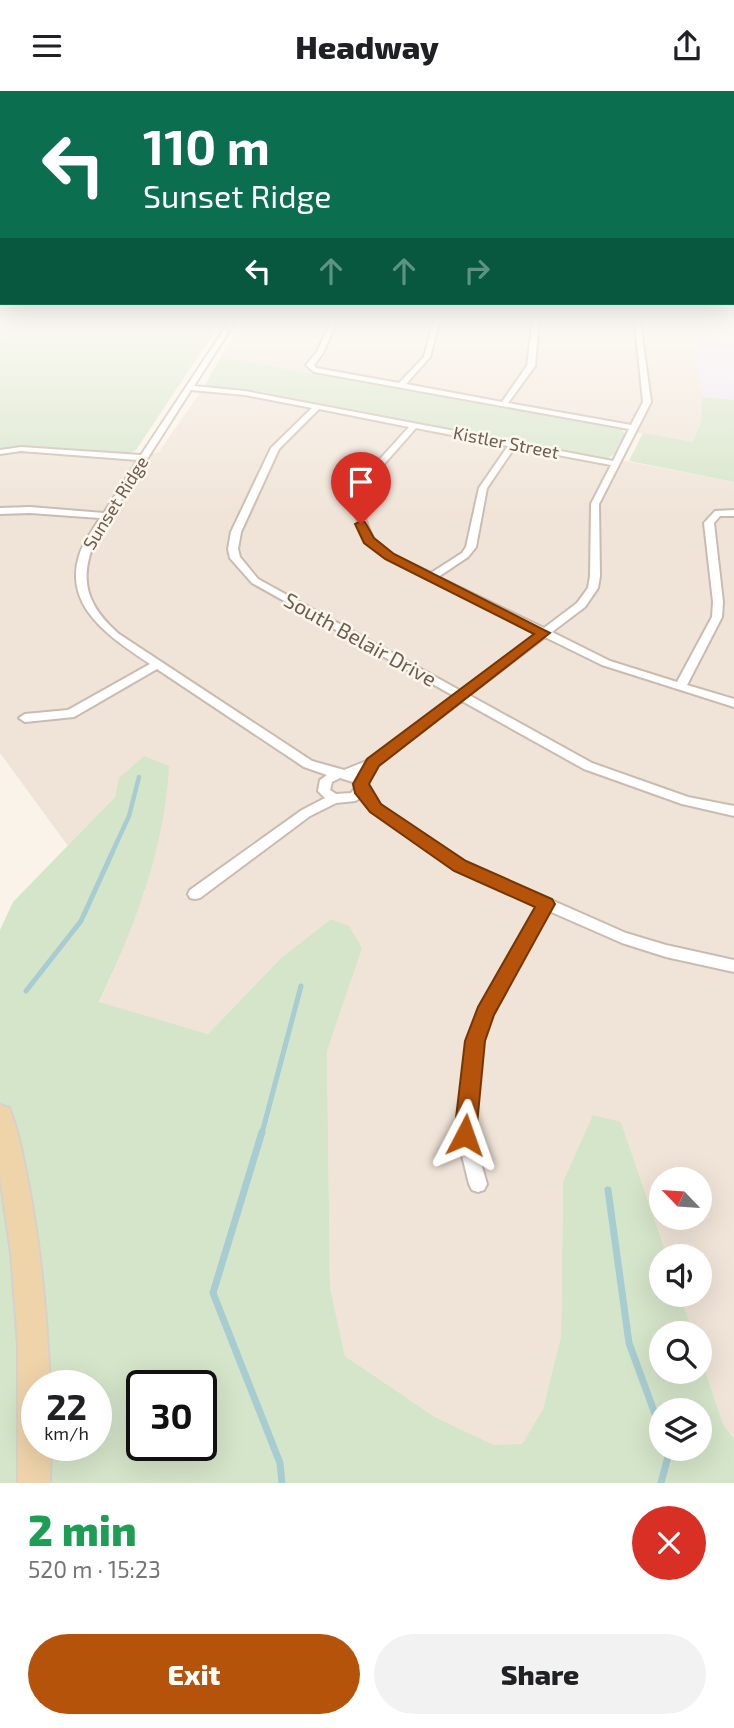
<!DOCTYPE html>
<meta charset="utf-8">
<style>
body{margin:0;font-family:"Exo 2",sans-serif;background:#f2f2f2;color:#202124;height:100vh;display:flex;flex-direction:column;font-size:26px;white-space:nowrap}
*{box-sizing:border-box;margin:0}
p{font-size:23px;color:#757577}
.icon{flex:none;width:38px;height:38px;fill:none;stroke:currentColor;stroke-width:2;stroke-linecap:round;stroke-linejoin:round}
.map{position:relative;height:1392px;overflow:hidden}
.details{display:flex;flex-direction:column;background:#fff;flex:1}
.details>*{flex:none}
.top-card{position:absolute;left:0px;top:0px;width:735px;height:214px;box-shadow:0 7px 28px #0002;background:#0b6e4f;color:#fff;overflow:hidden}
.needle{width:46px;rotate:295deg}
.buttons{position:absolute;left:649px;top:1076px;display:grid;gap:14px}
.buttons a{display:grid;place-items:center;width:63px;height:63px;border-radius:50%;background:#fff;box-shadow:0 7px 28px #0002;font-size:35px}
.speed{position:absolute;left:21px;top:1279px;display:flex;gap:14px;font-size:35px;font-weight:700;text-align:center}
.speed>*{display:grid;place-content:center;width:91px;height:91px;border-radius:50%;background:#fff;box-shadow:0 7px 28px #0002;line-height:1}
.speed small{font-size:18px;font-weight:400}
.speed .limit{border:4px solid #111;border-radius:10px;background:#fff;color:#111}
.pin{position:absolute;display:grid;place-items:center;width:60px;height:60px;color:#fff;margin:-72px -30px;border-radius:50% 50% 50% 0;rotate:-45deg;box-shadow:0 0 7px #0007}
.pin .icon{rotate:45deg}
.me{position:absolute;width:77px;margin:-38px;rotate:4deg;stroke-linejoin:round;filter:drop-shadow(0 0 5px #0008)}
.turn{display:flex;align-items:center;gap:24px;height:147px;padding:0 28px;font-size:32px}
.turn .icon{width:91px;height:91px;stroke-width:2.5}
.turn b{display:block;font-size:49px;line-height:60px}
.lanes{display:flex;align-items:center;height:66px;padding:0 28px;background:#0003;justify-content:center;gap:35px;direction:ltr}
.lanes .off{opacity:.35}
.round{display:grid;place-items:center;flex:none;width:74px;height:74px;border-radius:37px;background:#f2f2f2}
.overview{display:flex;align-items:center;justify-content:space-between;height:119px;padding:0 28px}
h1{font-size:42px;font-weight:800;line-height:52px;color:#1e9e55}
.primary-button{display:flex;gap:14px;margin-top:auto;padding:14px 28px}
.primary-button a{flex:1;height:80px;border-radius:42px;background:#b45309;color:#fff;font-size:28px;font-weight:800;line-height:80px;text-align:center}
.primary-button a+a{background:#f2f2f2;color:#202124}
header{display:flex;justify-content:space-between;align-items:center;height:91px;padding:0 28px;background:#fff;font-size:32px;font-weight:800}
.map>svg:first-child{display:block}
.residential{fill:#f0e4d8;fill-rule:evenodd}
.education{fill:#efe5f6}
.green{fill:#d5e5c9;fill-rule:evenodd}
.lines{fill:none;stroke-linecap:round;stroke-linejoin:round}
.stream-far2{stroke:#a7ccd1;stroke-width:4.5}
.stream-far1{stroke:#a7ccd1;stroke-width:5}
.stream{stroke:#a7ccd1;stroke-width:7}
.minor-casing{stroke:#cabbb0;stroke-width:4}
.primary-casing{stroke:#d7d1ce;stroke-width:4}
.minor{fill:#fff;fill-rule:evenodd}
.primary{fill:#efd4aa;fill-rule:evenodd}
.route{fill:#b45309;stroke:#753606;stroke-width:2}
.labels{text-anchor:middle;stroke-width:5;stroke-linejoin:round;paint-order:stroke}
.far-street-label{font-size:18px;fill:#705b50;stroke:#fdf7ee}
.street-label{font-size:21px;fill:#705b50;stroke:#fdf7ee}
</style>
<header><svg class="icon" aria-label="menu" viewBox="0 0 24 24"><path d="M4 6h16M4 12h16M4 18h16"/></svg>Headway<svg class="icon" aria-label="share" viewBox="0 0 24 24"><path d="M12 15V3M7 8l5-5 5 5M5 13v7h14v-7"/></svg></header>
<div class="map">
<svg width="734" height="1392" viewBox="0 0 734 1392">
<rect width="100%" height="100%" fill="#faf3e9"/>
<!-- residential -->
<g class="residential">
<polygon points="245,228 734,228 734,248 692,246 704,316 701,332 693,352 221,266"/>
<path d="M204,296L246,297L734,391V1348L723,1333L700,1264V1242H693L680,1204H700V1166L667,1165L621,1031L563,1091L561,1245L543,1318L522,1354H494L435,1326L345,1265L330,1196L327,959L362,856L331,828L281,867L208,943L99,912L114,879L144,802L151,775L120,687L115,706L68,755L0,662V358L40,357L127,363L158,362ZM662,1088H700V1127H662Z"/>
</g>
<!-- education -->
<polygon class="education" points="692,245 734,248 734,309 702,306"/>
<!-- green -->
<g class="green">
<polygon points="0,228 223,228 136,359 127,363 40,357 0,358"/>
<polygon points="221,266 622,339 625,343 614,363 608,367 246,298 204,296"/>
<polygon points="702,306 734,309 734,391 629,370 643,342 693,351 701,331"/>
<path d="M144,665L169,675C165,757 134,838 99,911L208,943L281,867L331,828L349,835L362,857L327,960L330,1196L345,1265L435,1326L494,1354L522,1353L543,1318L561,1245L563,1091L593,1024L621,1031L667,1165L662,1166V1204H680L693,1242H662V1281H700V1264L723,1333L734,1348V1392H0V839L13,811L115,706L119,687ZM37,1295H96V1354H37ZM142,1295H201V1354H142ZM662,1320H700V1358H662Z"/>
</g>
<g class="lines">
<!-- stream-far2 -->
<polyline class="stream-far2" points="111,764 129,725 139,686"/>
<!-- stream-far1 -->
<g class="stream-far1">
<polyline points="26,900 81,830 112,762"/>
<polyline points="262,1042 301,895"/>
</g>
<!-- stream -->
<g class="stream">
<polyline points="262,1041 213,1202 280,1372 282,1392"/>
<polyline points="608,1099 629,1252 662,1342"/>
<polyline points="661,1392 669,1362 667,1358"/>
</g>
<!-- minor casing -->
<g class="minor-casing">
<path id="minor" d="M231,228H237L194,295L245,300L613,370L629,338L314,281L306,274L317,261L332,228H338L323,262L314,274L316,277L399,292L424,266L434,228H440L430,266L406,293L502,311L527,275L533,228H539L535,275L508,312L631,334L643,311L635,232L631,228L640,230L651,311L599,413L600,485L598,497L585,516L552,541L610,570L677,591L712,526L713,511L704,432L715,420L734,419V425H720L714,432L723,511L722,526L687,594L734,608V616L602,574L545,546L469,604L592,672L688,706L734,715V725L682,713L584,678L462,610L377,675L357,683L362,685L367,697L379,714L465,771L626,842L666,854L734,869V881L666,866L622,852L549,820L492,924L483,950L473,1044L487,1093L484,1099L478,1101L472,1099L469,1093L457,1044L467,950L480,917L538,815L455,779L371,720L361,707L355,710L336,712L310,725L200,807L195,808L190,807L188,803L190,799L302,719L325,707L318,700L320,689L327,684L304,676L157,578L74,626L25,631L19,627L25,623L68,619L150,573C113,548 63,517 79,465C83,451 93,439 100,427L30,422L0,423V417L30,416L104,422L138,369L21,360L0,363V359L21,356L141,364ZM191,299L245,304L312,317L271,357L231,441L228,458L230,467L252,492L454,605L369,669L344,679L312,670L119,543C87,515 78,489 95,450ZM319,318L409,336L370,379L356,425L366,451L387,468L537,542L461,600L258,488L240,466L238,458L241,441L279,358ZM416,337L508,355L479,397L466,456L462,462L431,482L393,464L373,448L364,425L378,380ZM515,356L611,374L591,413L590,485L588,497L577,512L544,537L438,486L468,466L476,456L487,397ZM340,687L353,691L355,697L351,702L336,703L330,699L332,691Z"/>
</g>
<!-- primary casing -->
<g class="primary-casing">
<path id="primary" d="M0,1014L9,1017C19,1040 23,1067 28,1091C41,1158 47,1226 50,1295H37V1354H51L50,1392H18V1254L11,1162L0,1086Z"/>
</g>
<!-- minor -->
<use href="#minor" class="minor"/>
<!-- primary -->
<use href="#primary" class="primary"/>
</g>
<!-- sky -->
<linearGradient id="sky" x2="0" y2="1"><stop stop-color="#97c4e5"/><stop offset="0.54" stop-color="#fdfaf5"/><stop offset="1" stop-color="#fdfaf5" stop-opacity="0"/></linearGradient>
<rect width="734" height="423" fill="url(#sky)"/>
<!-- route -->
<polygon class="route" points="361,430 365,431 374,447 394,463 550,542 379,675 369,693 381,713 466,770 552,808 555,813 494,924 485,950 476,1044 473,1051 465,1054 457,1051 454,1044 465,950 478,916 535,816 454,780 370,721 355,702 353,693 367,668 534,543 385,468 364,452 355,433"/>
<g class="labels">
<!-- far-street labels -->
<g class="far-street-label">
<text transform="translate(506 352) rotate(11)" y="6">Kistler Street</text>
<text transform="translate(116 412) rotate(-58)" y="6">Sunset Ridge</text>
</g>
<!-- street labels -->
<g class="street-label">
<text transform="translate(360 549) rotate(29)" y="7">South Belair Drive</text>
</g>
</g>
</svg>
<div class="buttons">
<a><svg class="needle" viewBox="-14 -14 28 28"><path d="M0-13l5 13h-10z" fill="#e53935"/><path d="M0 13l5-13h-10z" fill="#757577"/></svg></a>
<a><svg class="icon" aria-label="sound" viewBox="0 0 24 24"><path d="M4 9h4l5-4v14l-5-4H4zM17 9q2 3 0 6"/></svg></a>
<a><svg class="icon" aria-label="search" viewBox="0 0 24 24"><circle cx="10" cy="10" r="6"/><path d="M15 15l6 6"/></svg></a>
<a><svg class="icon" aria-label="layers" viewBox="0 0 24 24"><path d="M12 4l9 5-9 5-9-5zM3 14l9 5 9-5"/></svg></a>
</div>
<div class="speed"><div>22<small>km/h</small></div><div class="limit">30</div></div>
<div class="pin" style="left:361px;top:433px;background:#d93025"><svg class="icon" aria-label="arrive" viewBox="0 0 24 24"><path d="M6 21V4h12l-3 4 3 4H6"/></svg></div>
<svg class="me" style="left:465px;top:1044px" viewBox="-20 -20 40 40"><path d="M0-17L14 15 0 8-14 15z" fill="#b45309" stroke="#fff" stroke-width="4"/></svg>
<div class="top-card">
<div class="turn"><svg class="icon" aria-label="left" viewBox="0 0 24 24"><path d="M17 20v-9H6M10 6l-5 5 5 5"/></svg><div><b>110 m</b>Sunset Ridge</div></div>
<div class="lanes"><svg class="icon" aria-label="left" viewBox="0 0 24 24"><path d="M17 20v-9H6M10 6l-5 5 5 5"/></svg><svg class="icon off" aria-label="ahead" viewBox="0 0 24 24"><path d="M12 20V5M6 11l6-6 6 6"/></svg><svg class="icon off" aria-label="ahead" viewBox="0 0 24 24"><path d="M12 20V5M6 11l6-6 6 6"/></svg><svg class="icon off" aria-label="right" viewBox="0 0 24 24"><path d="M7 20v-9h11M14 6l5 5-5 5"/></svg></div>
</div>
</div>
<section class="details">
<div class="overview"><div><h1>2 min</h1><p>520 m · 15:23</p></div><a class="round" style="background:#d93025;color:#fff"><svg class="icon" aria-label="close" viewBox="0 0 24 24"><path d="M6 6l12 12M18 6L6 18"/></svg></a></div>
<div class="primary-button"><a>Exit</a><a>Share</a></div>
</section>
